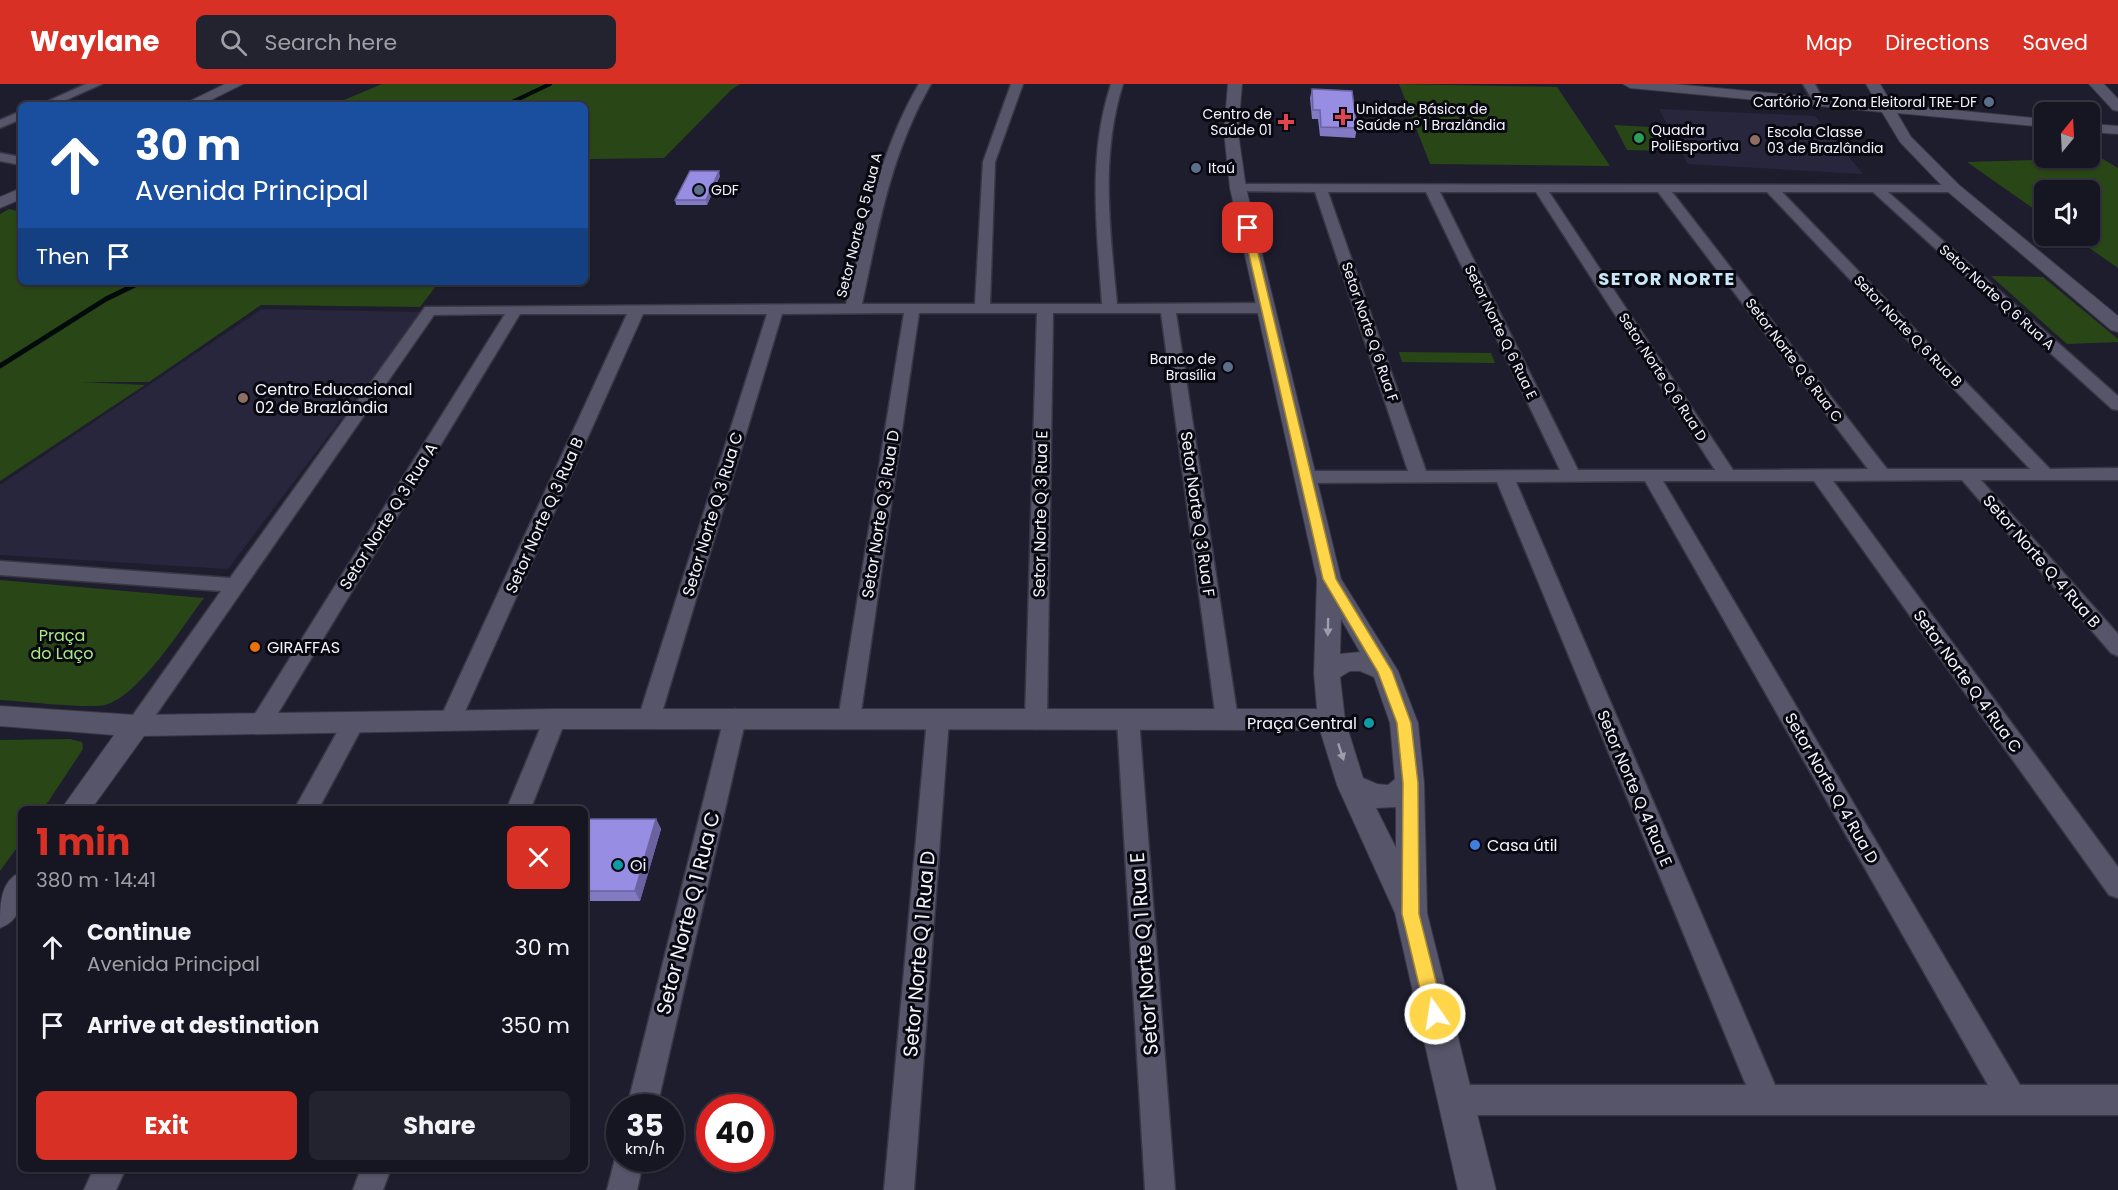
<!DOCTYPE html>
<meta charset="utf-8">
<style>
body{margin:0;font-family:Poppins,sans-serif;background:#23232f;color:#f1f3f6;height:100vh;display:flex;flex-direction:column;font-size:22px;white-space:nowrap}
*{box-sizing:border-box;margin:0}
p{font-size:20px;color:#9e9fa5}
.icon{flex:none;width:33px;height:33px;fill:none;stroke:currentColor;stroke-width:2;stroke-linecap:round;stroke-linejoin:round}
.map{position:relative;flex:1;overflow:hidden}
.drawer{position:absolute;left:18px;top:722px;width:570px;height:366px;display:flex;flex-direction:column;background:#161622;border-radius:9px;box-shadow:0 2px 4px #0004,0 0 0 2px #353540}
.drawer>*{flex:none}
.top-card{position:absolute;left:18px;top:18px;width:570px;height:183px;border-radius:9px;box-shadow:0 2px 4px #0004,0 0 0 2px #353540;background:#1a4fa0;color:#fff;overflow:hidden}
.needle{width:39px;rotate:18deg}
.controls{position:absolute;left:2034px;top:18px;display:grid;gap:12px}
.controls a{display:grid;place-items:center;width:66px;height:66px;border-radius:9px;background:#161622;box-shadow:0 2px 4px #0004,0 0 0 2px #353540;font-size:30px}
.speed{position:absolute;left:606px;top:1010px;display:flex;gap:12px;font-size:30px;font-weight:700;text-align:center}
.speed>*{display:grid;place-content:center;width:78px;height:78px;border-radius:50%;background:#161622;box-shadow:0 2px 4px #0004,0 0 0 2px #353540;line-height:1}
.speed small{font-size:15px;font-weight:400}
.speed .limit{border:9px solid #d22;background:#fff;color:#111}
.pin{position:absolute;display:grid;place-items:center;width:51px;height:51px;color:#fff;margin:-26px;border-radius:12px;box-shadow:0 3px 9px #0006}
.me{position:absolute;width:66px;margin:-33px;rotate:347deg;stroke-linejoin:round;filter:drop-shadow(0 0 4px #0008)}
.turn{display:flex;align-items:center;gap:21px;height:126px;padding:0 18px;font-size:27px}
.turn .icon{width:78px;height:78px;stroke-width:2.5}
.turn b{display:block;font-size:42px;line-height:51px}
.then{display:flex;align-items:center;height:57px;padding:0 18px;background:#0003;gap:12px;font-size:22px}
.round{display:grid;place-items:center;flex:none;width:63px;height:63px;border-radius:9px;background:#23232f}
.overview{display:flex;align-items:center;justify-content:space-between;height:102px;padding:0 18px}
h1{font-size:36px;font-weight:700;line-height:45px;color:#d93025}
.cta{display:flex;gap:12px;margin-top:auto;padding:12px 18px}
.cta a{flex:1;height:69px;border-radius:9px;background:#d93025;color:#fff;font-size:24px;font-weight:700;line-height:69px;text-align:center}
.cta a+a{background:#23232f;color:#f1f3f6}
ul{padding:0;list-style:none}
li{display:flex;align-items:center;gap:18px;height:78px;padding:0 18px}
li div{flex:1}
li b{display:block;font-size:22px}
li em{font-style:normal}
header{display:flex;align-items:center;gap:36px;box-sizing:border-box;height:84px;padding:0 30px;background:#d93025;color:#fff}
header strong{font-size:28px}
nav{display:flex;gap:33px;margin-inline-start:auto;font-size:21px}
.search{width:420px;height:54px;background:#23232f;display:flex;align-items:center;gap:15px;box-sizing:border-box;padding:0 21px;border-radius:9px;color:#9e9fa5;font-size:22px}
.map>svg:first-child{display:block}
.built{fill:#28263c}
.green{fill:#294716}
.lines{fill:none;stroke-linecap:round;stroke-linejoin:round}
.stream-far1{stroke:#000a0c;stroke-width:4}
.stream{stroke:#000a0c;stroke-width:5}
.minor-casing{stroke:#383644;stroke-width:3}
.tertiary-casing{stroke:#383644;stroke-width:2}
.minor{fill:#565569;fill-rule:evenodd}
.tertiary{fill:#565569;fill-rule:evenodd}
.wall{fill:#827ac3}
.shaded-wall{fill:#6a639f}
.building{fill:#978ee3;stroke:#6a639f;stroke-width:1.5}
.oneway{fill:#9d9cac}
.route{fill:#ffd54a;stroke:#a68a30;stroke-width:1.5}
.service-dot{fill:#5c6f8a;stroke:#090810;stroke-width:2}
.health-dot{fill:#e0444e;stroke:#090810;stroke-width:2}
.leisure-dot{fill:#2e9e5b;stroke:#090810;stroke-width:2}
.education-dot{fill:#8d6e63;stroke:#090810;stroke-width:2}
.food-dot{fill:#e8710a;stroke:#090810;stroke-width:2}
.culture-dot{fill:#0f9aa8;stroke:#090810;stroke-width:2}
.shop-dot{fill:#3f7fe0;stroke:#090810;stroke-width:2}
.labels{text-anchor:middle;stroke-width:6;stroke-linejoin:round;paint-order:stroke}
.far-poi-label{font-size:14px;fill:#f3f3fe;stroke:#090810;text-anchor:start}
.far-street-label{font-size:14px;fill:#f3f3fe;stroke:#090810}
.poi-label{font-size:16px;fill:#f3f3fe;stroke:#090810;text-anchor:start}
.street-label{font-size:16px;fill:#f3f3fe;stroke:#090810}
.park-label{font-size:16px;fill:#a7ec82;stroke:#090810}
.far-district-label{font-size:18px;font-weight:bold;letter-spacing:1.5px;fill:#c8e8f7;stroke:#090810}
.near-street-label{font-size:20px;fill:#f3f3fe;stroke:#090810}
</style>
<header>
<strong>Waylane</strong>
<div class="search"><svg class="icon" aria-label="search" viewBox="0 0 24 24"><circle cx="10" cy="10" r="6"/><path d="M15 15l6 6"/></svg>Search here</div>
<nav><a>Map</a><a>Directions</a><a>Saved</a></nav>
</header>
<div class="map">
<svg width="2118" height="1106" viewBox="0 0 2118 1106">
<rect width="100%" height="100%" fill="#1e1d2e"/>
<!-- built -->
<g class="built">
<polygon points="1659,25 1815,32 1863,90 1688,80"/>
<polygon points="262,225 422,228 228,485 0,471 0,401"/>
</g>
<!-- green -->
<g class="green">
<polygon points="382,0 740,0 731,6 664,74 590,75 585,81 585,21 332,21"/>
<polygon points="1399,0 1557,3 1610,82 1430,80"/>
<polygon points="1614,41 1650,43 1664,67 1627,66"/>
<polygon points="2101,74 2118,84 2118,184 2072,152 2090,152 2090,106 2044,106 2044,132 1967,78"/>
<polygon points="9,125 21,128 21,198 439,198 420,223 261,221 149,298 81,298 145,301 0,397 0,130"/>
<polygon points="1991,192 2043,193 2118,255 2118,258 2067,260"/>
<polygon points="1399,268 1491,269 1495,279 1402,278"/>
<path d="M0,496L204,514C182,543 140,611 105,621C90,625 20,617 0,616Z"/>
<polygon points="70,655 82,658 83,665 44,724 21,724 21,758 0,787 0,656"/>
</g>
<g class="lines">
<!-- stream-far1 -->
<polyline class="stream-far1" points="506,21 550,0"/>
<!-- stream -->
<polyline class="stream" points="0,282 106,215 141,198"/>
<!-- minor casing -->
<g class="minor-casing">
<g id="minor">
<polygon points="86,0 102,0 55,21 39,21"/>
<path d="M919,0H931C891,69 878,144 862,220H975L983,78L1011,0H1023L995,78L990,220H1102C1097,145 1087,73 1111,0H1123C1100,73 1110,145 1117,220L1267,219L1275,224L1267,229H1176L1238,635L1235,641L1227,644L1219,641L1216,635L1161,229H1053L1047,636L1044,642L1036,645L1028,642L1025,636L1037,229H919L860,635L857,641L849,644L841,641L838,635L904,229L782,230L660,635L657,641L649,644L641,641L638,635L767,230H643L458,643L450,646L442,643L439,637L627,230H520L269,644L261,647L253,644L250,638L505,230L434,231L144,648L136,651L128,648L125,642L221,507L0,491V477L230,494L425,223L846,220C865,144 879,68 919,0Z"/>
<polygon points="1803,0 1815,0 1824,17 1822,19 1814,19"/>
<polygon points="21,27 21,35 0,44 0,36"/>
<polygon points="0,69 21,73 21,81 0,77"/>
<path d="M1238,100L1958,101L1960,104L1953,108H1888L2118,312V326L2112,325L1873,108H1782L2050,385L2118,384V396H1981L2118,550V572L2111,569L1962,396L1833,397L2118,783V814L2109,811L1814,397H1663L2020,1001H2118V1031H1456L1446,1026L1441,1016L1446,1006L1456,1001H1746L1497,398L1307,399L1298,393L1307,387H1408L1315,108L1233,107V101ZM1328,108H1426L1560,386L1426,387ZM1440,108H1536L1715,386H1578ZM1549,108H1658L1868,385L1733,386ZM1672,108H1767L2030,385H1887ZM1645,397L1988,1001H1775L1516,398Z"/>
<polygon points="735,625 743,628 746,634 657,1023 627,1023 724,634 727,628"/>
<polygon points="555,626 563,629 566,635 531,724 507,724 544,635 547,629"/>
<polygon points="938,626 946,629 949,635 914,1106 884,1106 927,635 930,629"/>
<polygon points="1128,626 1136,629 1139,635 1175,1106 1145,1106 1117,635 1120,629"/>
<polygon points="354,629 362,632 365,638 319,724 295,724 346,632"/>
<polygon points="618,1063 620,1074 644,1074 637,1106 607,1106"/>
<polygon points="94,1084 126,1084 116,1106 84,1106"/>
<polygon points="361,1084 391,1084 383,1106 353,1106"/>
</g>
</g>
<!-- tertiary casing -->
<g class="tertiary-casing">
<g id="tertiary">
<polygon points="225,0 243,0 201,21 182,21"/>
<path d="M1228,0H1242L1238,48L1246,104L1341,495L1398,587L1418,639L1424,699L1427,829L1496,1106H1458L1395,829L1337,701L1320,646L555,645L144,652L92,724H62L114,651L0,642V622L136,631L555,625H1317L1314,590L1317,495L1230,104L1224,48ZM1341,535L1360,568L1340,570ZM1350,587H1360L1374,593L1390,639L1395,695L1388,701L1377,700L1363,694L1345,636L1340,593ZM1396,723V764L1376,724Z"/>
<polygon points="1623,0 1674,0 1877,19 1866,0 1880,0 1892,20 2044,35 2044,43 1897,29 1911,53 1959,101 2118,232 2118,248 2111,246 1947,107 1900,58 1882,28 1630,4"/>
<polygon points="2089,0 2104,0 2118,15 2118,27 2113,26"/>
<polygon points="2090,40 2118,42 2118,50 2090,48"/>
<polygon points="21,104 21,115 0,124 0,113"/>
<path d="M21,788C21,811 26,834 0,844C0,820 0,797 21,788Z"/>
</g>
</g>
<!-- minor -->
<use href="#minor" class="minor"/>
<!-- tertiary -->
<use href="#tertiary" class="tertiary"/>
</g>
<!-- wall -->
<g class="wall">
<polygon points="1312,5 1357,44 1355,54 1320,52 1318,35 1312,35 1310,14"/>
<polygon points="720,92 707,121 676,121 675,116"/>
<polygon points="585,735 656,735 661,745 640,817 585,817"/>
</g>
<!-- shaded-wall -->
<g class="shaded-wall">
<polygon points="719,87 720,92 707,121 706,116"/>
<polygon points="656,735 661,745 640,817 635,807"/>
</g>
<!-- building -->
<g class="building">
<polygon points="1312,5 1352,7 1357,44 1321,43 1320,26 1313,26"/>
<polygon points="690,87 719,87 706,116 675,116"/>
<polygon points="585,735 656,735 635,807 585,807"/>
</g>
<!-- one-way arrows -->
<defs><path id="oneway-solid" d="M-6-.8H1V-3.2L6.5 0L1 3.2V.8H-6Z" transform="scale(1.5)"/></defs>
<g class="oneway">
<use href="#oneway-solid" transform="translate(1328 543) rotate(91)"/>
<use href="#oneway-solid" transform="translate(1341 668) rotate(72)"/>
</g>
<!-- route -->
<polygon class="route" points="1248,141 1252,144 1336,495 1392,587 1411,639 1418,699 1419,830 1444,930 1441,936 1435,938 1429,936 1426,930 1402,830 1403,699 1397,639 1378,588 1323,495 1243,144"/>
<!-- markers -->
<g class="service-dot">
<circle cx="1989" cy="18" r="6"/>
<circle cx="1196" cy="84" r="6"/>
<circle cx="699" cy="106" r="6"/>
<circle cx="1228" cy="283" r="6"/>
</g>
<g class="health-dot">
<path d="M1340 24h6v6h6v6h-6v6h-6v-6h-6v-6h6z"/>
<path d="M1283 29h6v6h6v6h-6v6h-6v-6h-6v-6h6z"/>
</g>
<circle class="leisure-dot" cx="1639" cy="54" r="6"/>
<g class="education-dot">
<circle cx="1755" cy="56" r="6"/>
<circle cx="243" cy="314" r="6"/>
</g>
<circle class="food-dot" cx="255" cy="563" r="6"/>
<g class="culture-dot">
<circle cx="1369" cy="639" r="6"/>
<circle cx="618" cy="781" r="6"/>
</g>
<circle class="shop-dot" cx="1475" cy="761" r="6"/>
<g class="labels">
<!-- far-poi labels -->
<g class="far-poi-label">
<text x="1977" y="23" text-anchor="end">Cartório 7ª Zona Eleitoral TRE-DF</text>
<text x="1356" y="30">Unidade Básica de<tspan x="1356" dy="16">Saúde nº 1 Brazlândia</tspan></text>
<text x="1272" y="35" text-anchor="end">Centro de<tspan x="1272" dy="16">Saúde 01</tspan></text>
<text x="1651" y="51">Quadra<tspan x="1651" dy="16">PoliEsportiva</tspan></text>
<text x="1767" y="53">Escola Classe<tspan x="1767" dy="16">03 de Brazlândia</tspan></text>
<text x="1208" y="89">Itaú</text>
<text x="711" y="111">GDF</text>
<text x="1216" y="280" text-anchor="end">Banco de<tspan x="1216" dy="16">Brasília</tspan></text>
</g>
<!-- far-street labels -->
<g class="far-street-label">
<text transform="translate(859 141) rotate(-76)" y="5">Setor Norte Q 5 Rua A</text>
<text transform="translate(1997 213) rotate(42)" y="5">Setor Norte Q 6 Rua A</text>
<text transform="translate(1908 247) rotate(46)" y="5">Setor Norte Q 6 Rua B</text>
<text transform="translate(1370 248) rotate(71)" y="5">Setor Norte Q 6 Rua F</text>
<text transform="translate(1501 248) rotate(64)" y="5">Setor Norte Q 6 Rua E</text>
<text transform="translate(1794 276) rotate(53)" y="5">Setor Norte Q 6 Rua C</text>
<text transform="translate(1663 293) rotate(57)" y="5">Setor Norte Q 6 Rua D</text>
</g>
<!-- poi labels -->
<g class="poi-label">
<text x="255" y="311">Centro Educacional<tspan x="255" dy="18">02 de Brazlândia</tspan></text>
<text x="267" y="569">GIRAFFAS</text>
<text x="1357" y="645" text-anchor="end">Praça Central</text>
<text x="1487" y="767">Casa útil</text>
<text x="630" y="787">Oi</text>
</g>
<!-- street labels -->
<g class="street-label">
<text transform="translate(712 430) rotate(-73)" y="6">Setor Norte Q 3 Rua C</text>
<text transform="translate(880 430) rotate(-81)" y="6">Setor Norte Q 3 Rua D</text>
<text transform="translate(1040 430) rotate(-89)" y="6">Setor Norte Q 3 Rua E</text>
<text transform="translate(1198 430) rotate(82)" y="6">Setor Norte Q 3 Rua F</text>
<text transform="translate(544 431) rotate(-66)" y="6">Setor Norte Q 3 Rua B</text>
<text transform="translate(388 432) rotate(-58)" y="6">Setor Norte Q 3 Rua A</text>
<text transform="translate(2042 477) rotate(49)" y="6">Setor Norte Q 4 Rua B</text>
<text transform="translate(1968 597) rotate(54)" y="6">Setor Norte Q 4 Rua C</text>
<text transform="translate(1635 704) rotate(67)" y="6">Setor Norte Q 4 Rua E</text>
<text transform="translate(1832 704) rotate(60)" y="6">Setor Norte Q 4 Rua D</text>
</g>
<!-- park labels -->
<g class="park-label">
<text x="62" y="557">Praça<tspan x="62" dy="18">do Laço</tspan></text>
</g>
<!-- far-district labels -->
<g class="far-district-label">
<text x="1667" y="201">SETOR NORTE</text>
</g>
<!-- near-street labels -->
<g class="near-street-label">
<text transform="translate(688 829) rotate(-76)" y="7">Setor Norte Q 1 Rua C</text>
<text transform="translate(919 870) rotate(-85)" y="7">Setor Norte Q 1 Rua D</text>
<text transform="translate(1144 870) rotate(-94)" y="7">Setor Norte Q 1 Rua E</text>
</g>
</g>
</svg>
<div class="controls">
<a><svg class="needle" viewBox="-14 -14 28 28"><path d="M0-13l5 13h-10z" fill="#e53935"/><path d="M0 13l5-13h-10z" fill="#9e9fa5"/></svg></a>
<a><svg class="icon" aria-label="sound" viewBox="0 0 24 24"><path d="M4 9h4l5-4v14l-5-4H4zM17 9q2 3 0 6"/></svg></a>
</div>
<div class="speed"><div>35<small>km/h</small></div><div class="limit">40</div></div>
<div class="pin" style="left:1248px;top:144px;background:#d93025"><svg class="icon" aria-label="arrive" viewBox="0 0 24 24"><path d="M6 21V4h12l-3 4 3 4H6"/></svg></div>
<svg class="me" style="left:1435px;top:930px" viewBox="-20 -20 40 40"><circle r="17" fill="#ffd54a" stroke="#fff" stroke-width="3"/><path d="M0-11L8 9 0 5-8 9z" fill="#fff"/></svg>
<div class="top-card">
<div class="turn"><svg class="icon" aria-label="ahead" viewBox="0 0 24 24"><path d="M12 20V5M6 11l6-6 6 6"/></svg><div><b>30 m</b>Avenida Principal</div></div>
<div class="then">Then<svg class="icon" aria-label="arrive" viewBox="0 0 24 24"><path d="M6 21V4h12l-3 4 3 4H6"/></svg></div>
</div>
<section class="drawer">
<div class="overview"><div><h1>1 min</h1><p>380 m · 14:41</p></div><a class="round" style="background:#d93025;color:#fff"><svg class="icon" aria-label="close" viewBox="0 0 24 24"><path d="M6 6l12 12M18 6L6 18"/></svg></a></div>
<ul>
<li><svg class="icon" aria-label="ahead" viewBox="0 0 24 24"><path d="M12 20V5M6 11l6-6 6 6"/></svg><div><b>Continue</b><p>Avenida Principal</p></div><em>30 m</em></li>
<li><svg class="icon" aria-label="arrive" viewBox="0 0 24 24"><path d="M6 21V4h12l-3 4 3 4H6"/></svg><div><b>Arrive at destination</b></div><em>350 m</em></li>
</ul>
<div class="cta"><a>Exit</a><a>Share</a></div>
</section>
</div>
